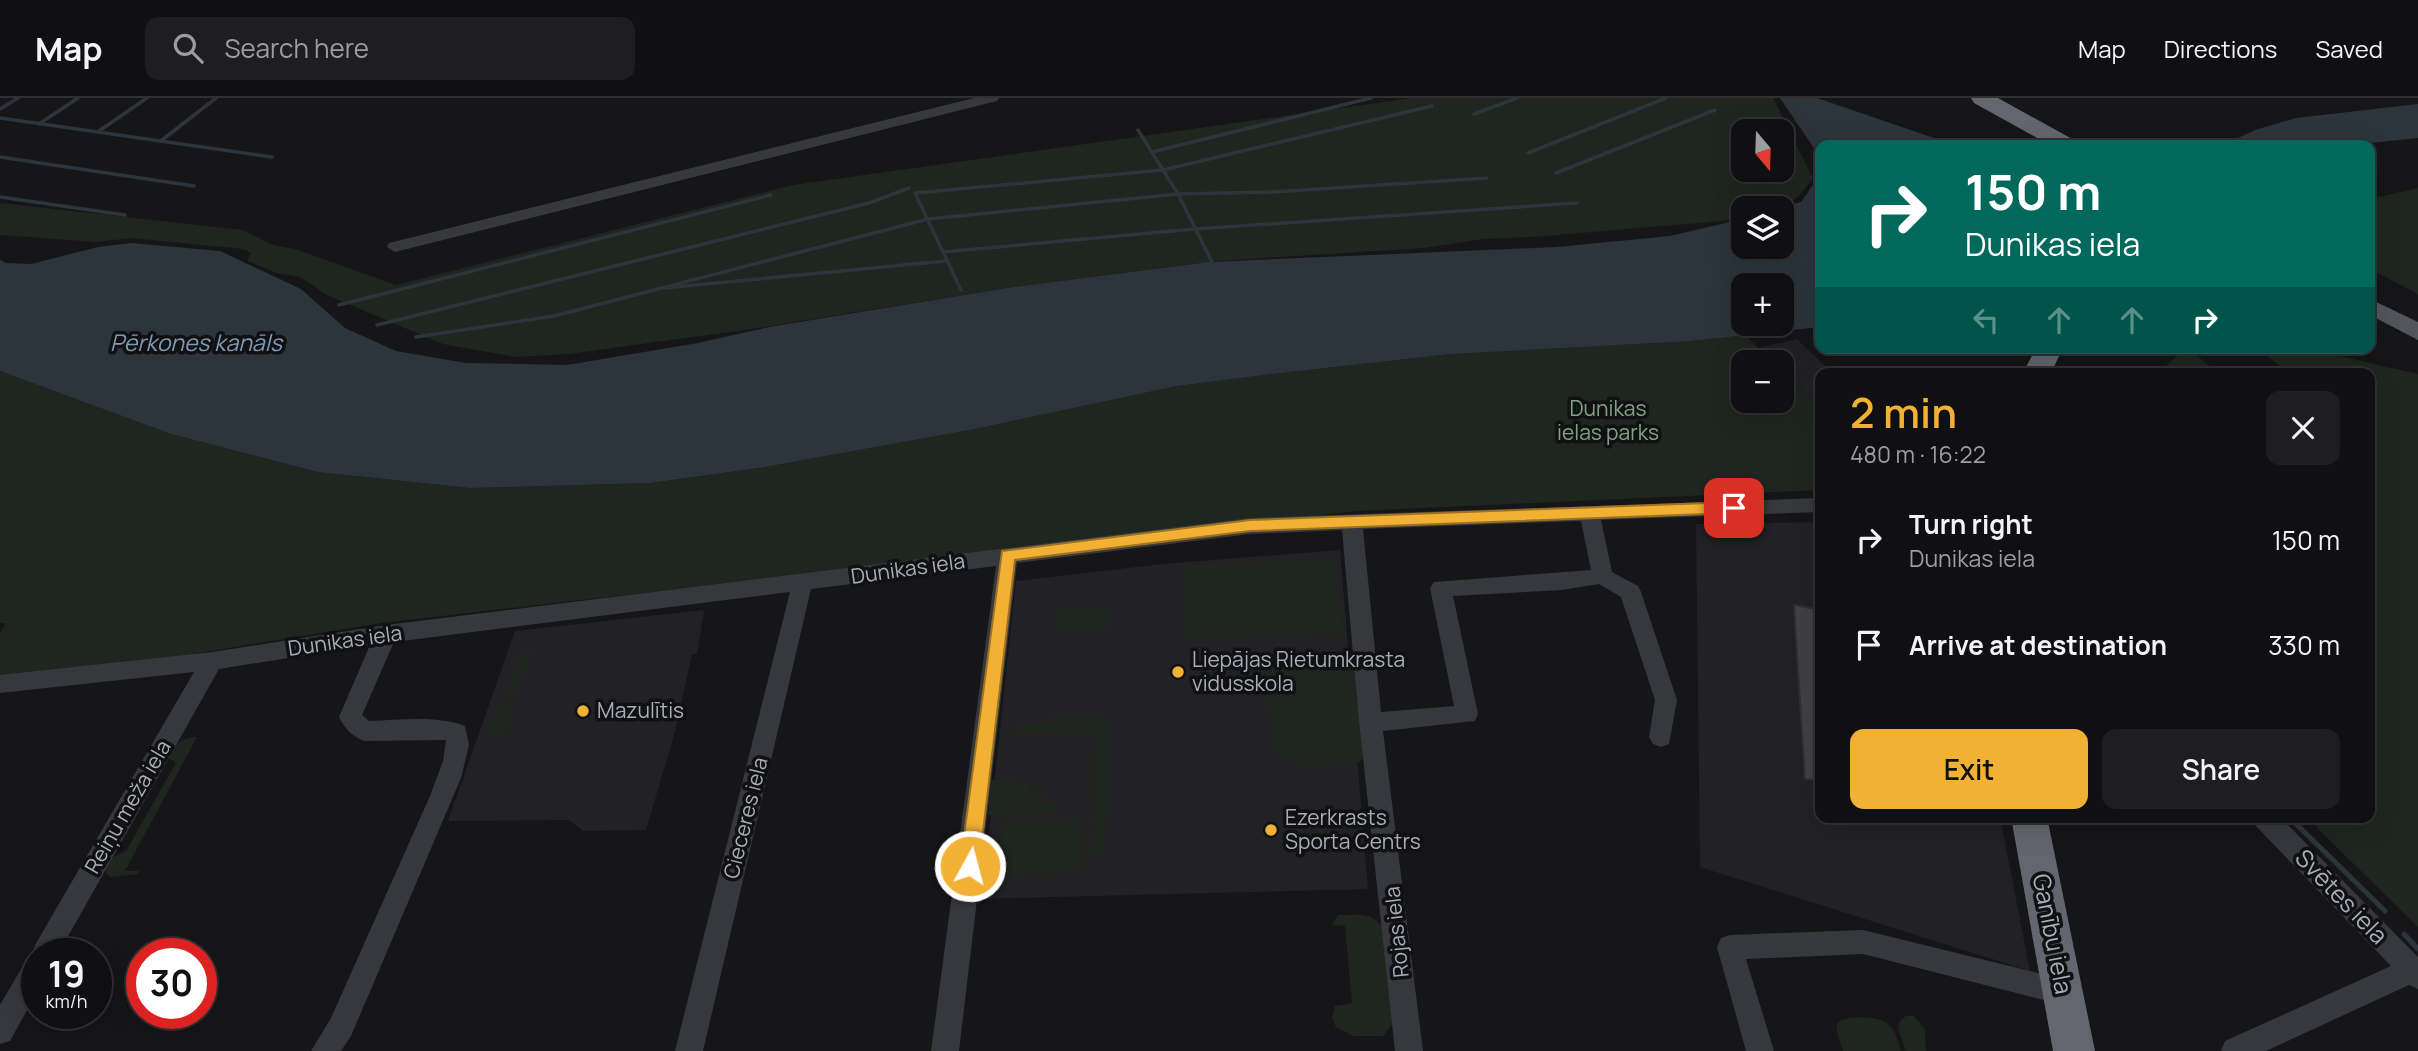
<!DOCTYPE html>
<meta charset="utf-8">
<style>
body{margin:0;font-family:Manrope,sans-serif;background:#1e1e20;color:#f1f3f6;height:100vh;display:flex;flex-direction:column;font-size:26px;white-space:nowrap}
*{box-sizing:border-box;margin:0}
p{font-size:23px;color:#9c9d9f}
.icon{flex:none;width:38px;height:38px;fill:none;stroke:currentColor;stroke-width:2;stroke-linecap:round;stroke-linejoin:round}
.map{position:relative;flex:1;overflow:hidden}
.side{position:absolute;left:1815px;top:270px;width:560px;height:455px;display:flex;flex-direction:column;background:#101012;border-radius:14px;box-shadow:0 7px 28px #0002,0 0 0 2px #303032}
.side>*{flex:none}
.guide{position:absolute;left:1815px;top:42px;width:560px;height:214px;border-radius:14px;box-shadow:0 7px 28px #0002,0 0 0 2px #303032;background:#00695c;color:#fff;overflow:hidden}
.needle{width:46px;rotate:161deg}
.tools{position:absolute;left:1731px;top:21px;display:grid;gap:14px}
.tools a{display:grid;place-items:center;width:63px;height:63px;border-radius:14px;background:#101012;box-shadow:0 7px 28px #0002,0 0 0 2px #303032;font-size:35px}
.speed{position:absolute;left:21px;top:840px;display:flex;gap:14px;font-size:35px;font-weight:700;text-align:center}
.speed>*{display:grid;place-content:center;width:91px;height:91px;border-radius:50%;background:#101012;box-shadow:0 7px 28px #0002,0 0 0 2px #303032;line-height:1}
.speed small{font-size:18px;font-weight:400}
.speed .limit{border:10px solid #d22;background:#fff;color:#111}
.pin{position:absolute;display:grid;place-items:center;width:60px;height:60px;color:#fff;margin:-30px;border-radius:14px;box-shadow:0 4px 10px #0006}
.me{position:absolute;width:77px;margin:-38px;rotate:7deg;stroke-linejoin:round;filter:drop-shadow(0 0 5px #0008)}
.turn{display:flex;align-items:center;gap:24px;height:147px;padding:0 35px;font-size:32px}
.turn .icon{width:91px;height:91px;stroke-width:2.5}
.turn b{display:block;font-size:49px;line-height:60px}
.lanes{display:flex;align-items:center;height:66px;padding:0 35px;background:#0003;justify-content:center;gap:35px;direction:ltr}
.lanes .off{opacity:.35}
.round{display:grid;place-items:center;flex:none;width:74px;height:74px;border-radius:14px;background:#1e1e20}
.overview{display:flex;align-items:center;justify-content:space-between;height:119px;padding:0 35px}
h1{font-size:42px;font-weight:600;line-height:52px;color:#f2b134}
.button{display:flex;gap:14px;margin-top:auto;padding:14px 35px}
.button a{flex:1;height:80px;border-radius:14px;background:#f2b134;color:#111;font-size:28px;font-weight:600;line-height:80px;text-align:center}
.button a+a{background:#1e1e20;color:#f1f3f6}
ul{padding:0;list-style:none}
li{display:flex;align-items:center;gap:21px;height:105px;padding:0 35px}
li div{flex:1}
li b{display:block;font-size:26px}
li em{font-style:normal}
header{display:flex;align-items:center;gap:42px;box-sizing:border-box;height:98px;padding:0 35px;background:#101012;border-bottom:2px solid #303032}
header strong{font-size:33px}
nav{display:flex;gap:38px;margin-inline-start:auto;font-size:24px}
.search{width:490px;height:63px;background:#1e1e20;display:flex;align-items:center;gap:18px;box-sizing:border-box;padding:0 24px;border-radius:14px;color:#9c9d9f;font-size:26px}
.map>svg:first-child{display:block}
.built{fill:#222225}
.green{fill:#1e261f;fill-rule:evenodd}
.water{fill:#2c353c;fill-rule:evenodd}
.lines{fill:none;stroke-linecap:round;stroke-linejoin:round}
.stream-far1{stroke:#2c353c;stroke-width:3.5}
.stream{stroke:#2c353c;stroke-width:5}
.building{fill:#404145;stroke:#303034;stroke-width:2}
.minor{fill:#37383d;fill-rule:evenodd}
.major{fill:#53555c;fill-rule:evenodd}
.highway{fill:#63666e;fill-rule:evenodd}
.route{fill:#f2b134;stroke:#9d7322;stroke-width:2}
.poi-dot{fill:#f2b134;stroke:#111113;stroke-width:2.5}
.labels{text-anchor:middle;stroke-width:7;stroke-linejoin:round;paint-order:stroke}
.park-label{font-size:21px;fill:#7fa381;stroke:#111113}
.street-label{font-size:21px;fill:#a8adb8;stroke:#111113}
.poi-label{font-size:21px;fill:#a8adb8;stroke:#111113;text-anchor:start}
.water-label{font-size:23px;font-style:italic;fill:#7f9bb3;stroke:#111113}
.near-street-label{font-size:24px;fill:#a8adb8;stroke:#111113}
</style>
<header>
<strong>Map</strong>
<div class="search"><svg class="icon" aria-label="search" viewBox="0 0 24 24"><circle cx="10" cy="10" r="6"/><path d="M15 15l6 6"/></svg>Search here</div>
<nav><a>Map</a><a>Directions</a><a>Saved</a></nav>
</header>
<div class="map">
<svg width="2418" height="953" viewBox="0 0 2418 953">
<rect width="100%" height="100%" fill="#161618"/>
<!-- built -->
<g class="built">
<polygon points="1797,241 1833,275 1820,275 1820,310 1782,273 1782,264 1772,264 1758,250"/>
<polygon points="1820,424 1820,719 2000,719 2030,873 1700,769 1696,426"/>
<polygon points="1340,452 1368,791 982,801 1016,483 1162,466"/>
<polygon points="704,512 697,556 692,556 675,634 646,732 583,733 569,722 448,723 515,533"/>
</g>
<!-- green -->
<g class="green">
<path d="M1412,0H1773L1813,80C1792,112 1778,110 1743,110V118L1724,123L1533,139L1483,141L1424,150L1217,163L1007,190L751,231L569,256L515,259L443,246L327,197L300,179L277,175L247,163L251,155L243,151L131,140L96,144L0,137V105L243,132L273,147L295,151L396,187L793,87ZM1743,33H1782V72H1743Z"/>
<polygon points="2418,90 2418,196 2370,171 2370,101"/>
<polygon points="1745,237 1772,264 1743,264 1743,303 1782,303 1782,273 1820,310 1820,392 1358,413 381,525 199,555 0,583 0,536 6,525 0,525 0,273 171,336 318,374 470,390 650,385 765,369 975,331 1177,288 1272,276 1451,256"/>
<polygon points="2186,250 2187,250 2219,275 2158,275"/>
<polygon points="2256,250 2305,250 2418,276 2418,829 2306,719 2370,719 2370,275 2290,275"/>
<polygon points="1332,461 1343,535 1186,541 1182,467"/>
<polygon points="1107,509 1107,532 1054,534 1057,510"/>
<polygon points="528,551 532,555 516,597 505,600 519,556"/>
<path d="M1284,562H1350L1357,566L1365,659L1359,664C1335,666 1288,675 1274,651C1273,632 1264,588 1271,572C1273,566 1279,565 1284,562Z"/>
<path d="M511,606L515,611L505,637L496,641L487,639C487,624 495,608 511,606Z"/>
<polygon points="1109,618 1105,758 1093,758 1096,635 1014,636 1015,627 1046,627 1047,620"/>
<path d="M197,639L125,773H139L138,776L111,779L106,776L107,762L126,753L176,665L167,659C174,647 182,639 197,639Z"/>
<polygon points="1015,681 1015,685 1029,683 1028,694 1044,691 1042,702 1045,702 1045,707 1055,707 1054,715 988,717 991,682"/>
<polygon points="1082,722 1081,774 998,777 1002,724"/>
<path d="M1339,817C1358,817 1374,813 1384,832L1394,924L1383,938H1353L1336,929L1332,921L1335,908L1352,905L1345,828L1331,827Z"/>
<polygon points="1906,918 1914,918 1925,931 1926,953 1907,953 1905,951 1898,930 1900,923"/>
<path d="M1861,919C1890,921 1893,926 1901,953H1843L1837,935V925L1844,921Z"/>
</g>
<!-- water -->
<g class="water">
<polygon points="1780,0 1817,0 1937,41 1943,47 1820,47 1820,59"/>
<polygon points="2418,6 2418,40 2351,47 2223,47 2255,32 2296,20"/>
<path d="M1820,77V229L1689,243L1451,256L1272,276L1177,288L975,331L765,369L650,385L470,390L318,374L171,336L0,273V162L6,165L31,166L98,149L131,145L220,153L301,191L345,230L396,253L466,265L567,267L698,245L769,229L1007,190L1209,164L1557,149L1670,138L1743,121V149H1782L1781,110L1801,104ZM1743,187H1782V226H1743Z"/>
</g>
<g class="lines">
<!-- stream-far1 -->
<g class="stream-far1">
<polyline points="0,11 18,0"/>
<polyline points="1474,16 1517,0"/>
<polyline points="0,20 272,59"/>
<polyline points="39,26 78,0"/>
<polyline points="1138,32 1178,96 1212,164"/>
<polyline points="99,33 147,0"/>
<polyline points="162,42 216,0"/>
<polyline points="1152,54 1371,0"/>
<polyline points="1528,55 1666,0"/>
<polyline points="0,59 194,88"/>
<polyline points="1556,75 1715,12"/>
<polyline points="0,99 125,117"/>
<polyline points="943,154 1195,131 1577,105"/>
<polyline points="664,190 946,163"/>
<polyline points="961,192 915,95 1163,72 1432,8"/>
<polyline points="339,207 771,97"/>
<polyline points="377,227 869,105 909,90"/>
<polyline points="416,239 554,218 928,121 1178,96 1273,94 1487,80"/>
</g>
<!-- stream -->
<g class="stream">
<polyline points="2289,719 2385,813"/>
<polyline points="2404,836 2418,851"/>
</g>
</g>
<!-- building -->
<polygon class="building" points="1794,507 1820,512 1820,683 1805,681"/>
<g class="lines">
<!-- minor -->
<g class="minor">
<polygon points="974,0 999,0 997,3 395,154 387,149 389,145"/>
<path d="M1820,400V414L1601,422L1612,474L1638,488L1641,494L1677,602L1669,646L1661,649L1653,646L1649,639L1655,602L1621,499L1599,486L1562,492L1453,498L1478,616L1475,623L1383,633L1423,953H1395L1359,623L1342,432L1250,436L1017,465L959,953H931L996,468L811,491L703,953H675L790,494L394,544L362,617L369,623C401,622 435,617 465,628L469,647L461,680L351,938L341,953H311L331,920L430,698L443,663L446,642L364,643C353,639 344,630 339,619L370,547L219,571L58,856H37V894L10,943L0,946V907L28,859L32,858L35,847L194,574L0,595V577L212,554L386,527L1250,420ZM1581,423L1591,472L1434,484L1430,490L1454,608L1381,614L1363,431Z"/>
<polygon points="2252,719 2280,719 2418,859 2418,891 2409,887 2266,953 2221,953 2225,943 2391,868 2255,727"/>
<polygon points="1863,832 2063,881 2072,885 2076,894 2072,903 2063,907 1863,856 1746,861 1774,953 1746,953 1717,849 1721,840 1730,837"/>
</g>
<!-- major -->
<polygon class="major" points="2370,201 2418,224 2418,242 2370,217"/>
<!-- highway -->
<g class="highway">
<polygon points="1971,0 1998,0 2074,42 2077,47 2050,47 1974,5"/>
<polygon points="2036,250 2063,250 2051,275 2023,275"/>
<polygon points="2011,719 2047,719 2095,953 2053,953"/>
</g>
</g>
<!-- route -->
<polygon class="route" points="1734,404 1741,410 1734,415 1250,433 1015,462 979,768 977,774 970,776 963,774 960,768 1002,453 1250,422"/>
<!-- markers -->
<g class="poi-dot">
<circle cx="1178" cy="574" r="7"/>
<circle cx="583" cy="613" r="7"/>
<circle cx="1271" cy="732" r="7"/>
</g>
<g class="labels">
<!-- park labels -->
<g class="park-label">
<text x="1608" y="318">Dunikas<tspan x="1608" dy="24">ielas parks</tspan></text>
</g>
<!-- street labels -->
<g class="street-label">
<text transform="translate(908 471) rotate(-8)" y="7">Dunikas iela</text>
<text transform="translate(345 543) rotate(-8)" y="7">Dunikas iela</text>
<text transform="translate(128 709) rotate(-60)" y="7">Reiņu meža iela</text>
<text transform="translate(746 720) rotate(-76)" y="7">Cieceres iela</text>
<text transform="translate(1397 834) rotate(-96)" y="7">Rojas iela</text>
</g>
<!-- poi labels -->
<g class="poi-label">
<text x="1192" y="569">Liepājas Rietumkrasta<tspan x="1192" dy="24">vidusskola</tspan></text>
<text x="597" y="620">Mazulītis</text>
<text x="1285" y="727">Ezerkrasts<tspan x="1285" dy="24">Sporta Centrs</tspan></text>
</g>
<!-- water labels -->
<g class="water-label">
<text x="196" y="253">Pērkones kanāls</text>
</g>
<!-- near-street labels -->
<g class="near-street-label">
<text transform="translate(2341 799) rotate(46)" y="8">Svētes iela</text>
<text transform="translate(2052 836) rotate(79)" y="8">Ganību iela</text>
</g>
</g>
</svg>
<div class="tools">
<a><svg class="needle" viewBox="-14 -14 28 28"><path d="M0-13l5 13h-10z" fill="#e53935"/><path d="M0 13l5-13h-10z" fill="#9c9d9f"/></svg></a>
<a><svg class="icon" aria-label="layers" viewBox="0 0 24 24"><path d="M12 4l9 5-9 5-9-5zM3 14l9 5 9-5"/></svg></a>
<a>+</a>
<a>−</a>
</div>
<div class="speed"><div>19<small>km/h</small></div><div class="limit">30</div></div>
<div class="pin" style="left:1734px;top:410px;background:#d93025"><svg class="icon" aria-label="arrive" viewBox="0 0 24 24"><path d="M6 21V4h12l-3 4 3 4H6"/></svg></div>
<svg class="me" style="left:970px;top:768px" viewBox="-20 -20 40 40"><circle r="17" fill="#f2b134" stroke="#fff" stroke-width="3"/><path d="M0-11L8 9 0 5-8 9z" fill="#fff"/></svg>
<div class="guide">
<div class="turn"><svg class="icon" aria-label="right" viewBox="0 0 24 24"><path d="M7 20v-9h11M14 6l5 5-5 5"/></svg><div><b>150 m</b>Dunikas iela</div></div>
<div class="lanes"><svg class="icon off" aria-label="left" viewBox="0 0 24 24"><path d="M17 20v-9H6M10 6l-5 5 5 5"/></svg><svg class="icon off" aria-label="ahead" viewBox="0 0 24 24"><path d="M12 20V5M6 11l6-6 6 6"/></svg><svg class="icon off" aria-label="ahead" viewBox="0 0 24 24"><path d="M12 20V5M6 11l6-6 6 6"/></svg><svg class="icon" aria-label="right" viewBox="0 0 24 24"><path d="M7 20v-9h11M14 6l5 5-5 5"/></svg></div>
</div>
<section class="side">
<div class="overview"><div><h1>2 min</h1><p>480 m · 16:22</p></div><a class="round"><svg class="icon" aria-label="close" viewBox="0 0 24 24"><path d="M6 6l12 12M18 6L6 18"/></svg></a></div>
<ul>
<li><svg class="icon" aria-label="right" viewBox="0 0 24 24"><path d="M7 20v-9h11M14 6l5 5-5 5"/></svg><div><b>Turn right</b><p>Dunikas iela</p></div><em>150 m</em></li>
<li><svg class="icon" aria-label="arrive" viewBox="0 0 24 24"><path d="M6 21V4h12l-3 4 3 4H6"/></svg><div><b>Arrive at destination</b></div><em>330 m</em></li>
</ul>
<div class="button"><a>Exit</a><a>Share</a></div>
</section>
</div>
